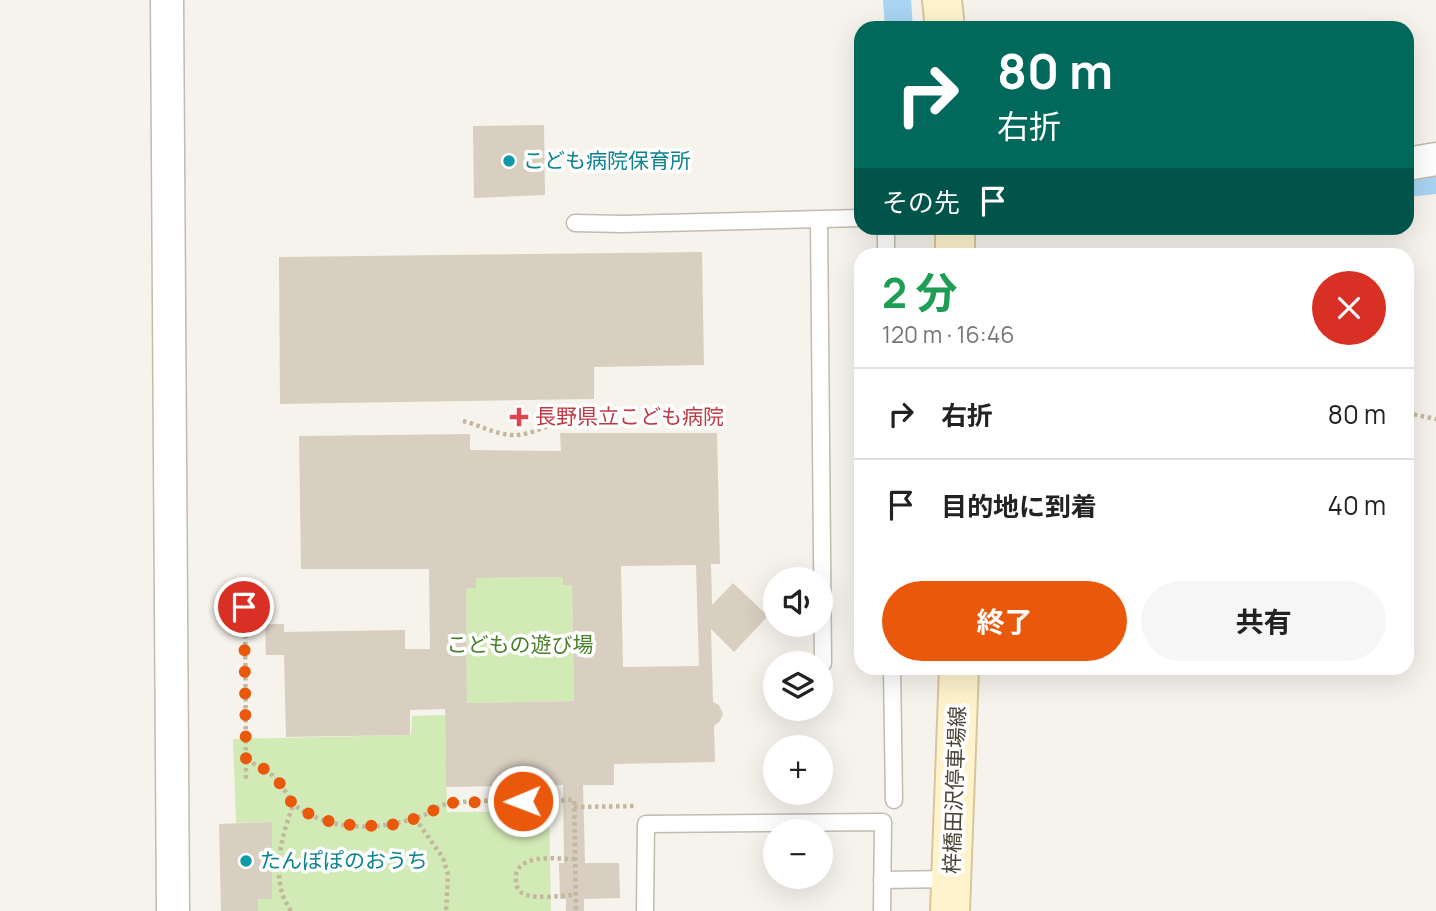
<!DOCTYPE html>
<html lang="ja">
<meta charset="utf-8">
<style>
body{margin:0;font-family:Manrope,"Noto Sans JP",sans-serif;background:#f6f6f6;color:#222;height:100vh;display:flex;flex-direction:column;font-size:26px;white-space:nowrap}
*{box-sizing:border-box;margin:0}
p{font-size:23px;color:#767676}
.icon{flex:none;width:38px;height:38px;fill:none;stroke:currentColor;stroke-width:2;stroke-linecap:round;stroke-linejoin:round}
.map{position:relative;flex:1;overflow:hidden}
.drawer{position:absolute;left:854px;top:248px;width:560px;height:427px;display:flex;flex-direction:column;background:#fff;border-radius:21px;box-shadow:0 7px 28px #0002}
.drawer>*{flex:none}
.guide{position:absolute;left:854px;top:21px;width:560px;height:214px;border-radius:21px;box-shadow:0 7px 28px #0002;background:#00695c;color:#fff;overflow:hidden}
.fabs{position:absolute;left:763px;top:567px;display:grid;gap:14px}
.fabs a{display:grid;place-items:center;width:70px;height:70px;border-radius:50%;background:#fff;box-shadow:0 7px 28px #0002;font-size:35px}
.pin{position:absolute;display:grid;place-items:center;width:60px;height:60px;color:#fff;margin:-30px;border:4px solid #fff;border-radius:50%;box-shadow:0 2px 7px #0007}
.me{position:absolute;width:77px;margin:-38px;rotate:269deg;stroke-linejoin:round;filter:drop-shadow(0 0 5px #0008)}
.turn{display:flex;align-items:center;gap:24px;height:147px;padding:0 28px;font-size:32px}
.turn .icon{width:91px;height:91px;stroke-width:2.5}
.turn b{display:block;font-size:49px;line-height:60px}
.then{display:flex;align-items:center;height:66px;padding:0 28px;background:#0003;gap:14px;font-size:26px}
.round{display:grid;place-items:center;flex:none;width:74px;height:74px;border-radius:37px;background:#f6f6f6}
.summary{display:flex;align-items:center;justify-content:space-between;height:119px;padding:0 28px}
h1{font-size:42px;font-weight:700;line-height:52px;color:#1e9e55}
.action{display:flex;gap:14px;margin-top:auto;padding:14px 28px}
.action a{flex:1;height:80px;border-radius:42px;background:#ea580c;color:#fff;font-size:28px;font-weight:700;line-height:80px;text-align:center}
.action a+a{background:#f6f6f6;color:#222}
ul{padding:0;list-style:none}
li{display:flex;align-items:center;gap:21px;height:91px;padding:0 28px;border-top:2px solid #e0e0e0}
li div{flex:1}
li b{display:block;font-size:26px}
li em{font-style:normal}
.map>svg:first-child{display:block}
.green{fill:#d2eab5}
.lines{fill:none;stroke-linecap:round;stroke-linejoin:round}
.canal{stroke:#a9d4f2;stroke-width:28}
.building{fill:#d8cfc1;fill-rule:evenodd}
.service-casing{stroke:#c2bbae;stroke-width:19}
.minor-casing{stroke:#c2bbae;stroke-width:35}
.secondary-casing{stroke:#d6c79b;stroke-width:42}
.path{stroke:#c4b79f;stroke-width:4.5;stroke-dasharray:3.5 3.5;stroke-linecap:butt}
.service{stroke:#fff;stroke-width:16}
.minor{stroke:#fff;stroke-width:32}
.secondary{stroke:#fff3cd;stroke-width:38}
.route{stroke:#ea580c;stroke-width:12;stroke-dasharray:0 21.6}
.culture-dot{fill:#0f9aa8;stroke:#fff;stroke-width:2.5}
.health-dot{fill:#e0444e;stroke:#fff;stroke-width:2.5}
.labels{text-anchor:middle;stroke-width:7;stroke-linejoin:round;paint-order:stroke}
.culture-label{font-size:21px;fill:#0d838f;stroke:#fff;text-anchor:start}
.health-label{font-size:21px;fill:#be3a42;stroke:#fff;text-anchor:start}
.park-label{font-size:21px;fill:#4a7f2a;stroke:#fff}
.street-label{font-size:21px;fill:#4b4439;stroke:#fff}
</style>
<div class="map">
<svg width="1436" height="911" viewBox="0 0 1436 911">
<rect width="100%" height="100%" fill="#f6f3ec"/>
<!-- green -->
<g class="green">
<polygon points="563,577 572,585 574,701 467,703 466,588 476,588 476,578"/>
<polygon points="445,715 447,812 549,811 551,911 258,911 258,899 272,899 272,822 236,823 233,739 411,735 412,716"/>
</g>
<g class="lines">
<!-- canal -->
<g class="canal">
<polyline points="897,0 899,28"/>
<polyline points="1407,183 1436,180"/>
</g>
</g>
<!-- building -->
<g class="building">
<polygon points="544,125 545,195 474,198 473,126"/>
<polygon points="702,252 704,365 594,367 594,399 280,404 279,257"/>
<path d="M560,433H717L720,564H711L712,605L733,583L768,616L734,652L711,629L713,702L719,705L723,714L720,721L714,726L715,762L614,764V785H583L585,863H619L620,898L584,899V911H566V899H560L559,863H564L563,785L446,787L445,709L410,710V735L286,737L284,655H266L265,624H284V632L405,630V649H430L429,569H301L299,436L470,434V450L561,451ZM696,565L699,666L623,667L621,566ZM563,577V585H572L574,701L467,703L466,588H476V578Z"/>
<polygon points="272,822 272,899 258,899 258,911 221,911 219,824"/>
</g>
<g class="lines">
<!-- service casing -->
<g class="service-casing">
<g id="service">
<polyline points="819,220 823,663"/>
<polyline points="575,223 622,224 861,218"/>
<polyline points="886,228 886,256"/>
<polyline points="892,668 894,800"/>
<polyline points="882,880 951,879"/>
<polyline points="645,911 646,824 883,822 882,911"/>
</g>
</g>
<!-- minor casing -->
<g class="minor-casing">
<g id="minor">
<polyline points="167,0 173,911"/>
<polyline points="1407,164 1436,159"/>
</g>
</g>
<!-- secondary casing -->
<g class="secondary-casing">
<g id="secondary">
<polyline points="942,0 945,28"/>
<polyline points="955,228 955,256"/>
<polyline points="950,911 959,668"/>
</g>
</g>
<!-- path -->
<g class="path">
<polyline points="1407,413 1436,419"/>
<path d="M463,421C483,426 503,439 524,434C539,431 552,423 567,421"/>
<polyline points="245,607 246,779"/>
<path d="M246,760C259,766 272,772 280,784C294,802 289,805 313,816C346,832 388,828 422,816C432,812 441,804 451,803C491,799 534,801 574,800L576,911"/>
<polyline points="574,807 636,806"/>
<polyline points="415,818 443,858 448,875 446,911"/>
<path d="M575,859C556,859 512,852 516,882C516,887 519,892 524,894C536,899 562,896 575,895"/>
<path d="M291,911C288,906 285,901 283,896C273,866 283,833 293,805"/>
</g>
<!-- service -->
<use href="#service" class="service"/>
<!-- minor -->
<use href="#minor" class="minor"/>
<!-- secondary -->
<use href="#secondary" class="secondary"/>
</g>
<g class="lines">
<!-- route -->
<polyline class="route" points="244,607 246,760 263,768 279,782 293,805 315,817 339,824 369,826 400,824 427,814 447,803 523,801"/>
</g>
<!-- markers -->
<g class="culture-dot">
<circle cx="509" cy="161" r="7"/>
<circle cx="246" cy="861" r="7"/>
</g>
<path class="health-dot" d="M515.5 406.5h7v7h7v7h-7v7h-7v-7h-7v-7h7z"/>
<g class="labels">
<!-- culture labels -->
<g class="culture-label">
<text x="523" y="168">こども病院保育所</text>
<text x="260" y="868">たんぽぽのおうち</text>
</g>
<!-- health labels -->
<g class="health-label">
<text x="535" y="424">長野県立こども病院</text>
</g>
<!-- park labels -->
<g class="park-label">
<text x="520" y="652">こどもの遊び場</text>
</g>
<!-- street labels -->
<g class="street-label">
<text transform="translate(955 790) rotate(-88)" y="7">梓橋田沢停車場線</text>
</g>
</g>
</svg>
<div class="fabs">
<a><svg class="icon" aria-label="sound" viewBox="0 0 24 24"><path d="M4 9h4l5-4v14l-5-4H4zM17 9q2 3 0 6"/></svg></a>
<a><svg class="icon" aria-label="layers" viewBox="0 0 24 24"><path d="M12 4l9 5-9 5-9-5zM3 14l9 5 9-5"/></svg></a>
<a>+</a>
<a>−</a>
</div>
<div class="pin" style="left:244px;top:607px;background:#d93025"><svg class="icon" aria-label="arrive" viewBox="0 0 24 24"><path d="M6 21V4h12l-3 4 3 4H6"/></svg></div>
<svg class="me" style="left:523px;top:801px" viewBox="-20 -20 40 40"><circle r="17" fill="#ea580c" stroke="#fff" stroke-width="3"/><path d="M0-11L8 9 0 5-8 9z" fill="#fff"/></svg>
<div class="guide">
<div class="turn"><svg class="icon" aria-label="right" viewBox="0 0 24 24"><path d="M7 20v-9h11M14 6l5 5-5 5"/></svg><div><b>80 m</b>右折</div></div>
<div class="then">その先<svg class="icon" aria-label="arrive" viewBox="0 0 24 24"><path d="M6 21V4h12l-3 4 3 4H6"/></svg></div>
</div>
<section class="drawer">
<div class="summary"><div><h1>2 分</h1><p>120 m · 16:46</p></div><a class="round" style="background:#d93025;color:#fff"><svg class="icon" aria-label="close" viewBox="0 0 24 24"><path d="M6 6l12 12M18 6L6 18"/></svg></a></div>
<ul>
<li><svg class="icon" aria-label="right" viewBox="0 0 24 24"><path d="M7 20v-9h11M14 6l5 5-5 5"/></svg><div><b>右折</b></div><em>80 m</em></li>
<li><svg class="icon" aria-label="arrive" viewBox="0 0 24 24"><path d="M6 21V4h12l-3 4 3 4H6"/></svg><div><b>目的地に到着</b></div><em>40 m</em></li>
</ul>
<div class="action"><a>終了</a><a>共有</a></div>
</section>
</div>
